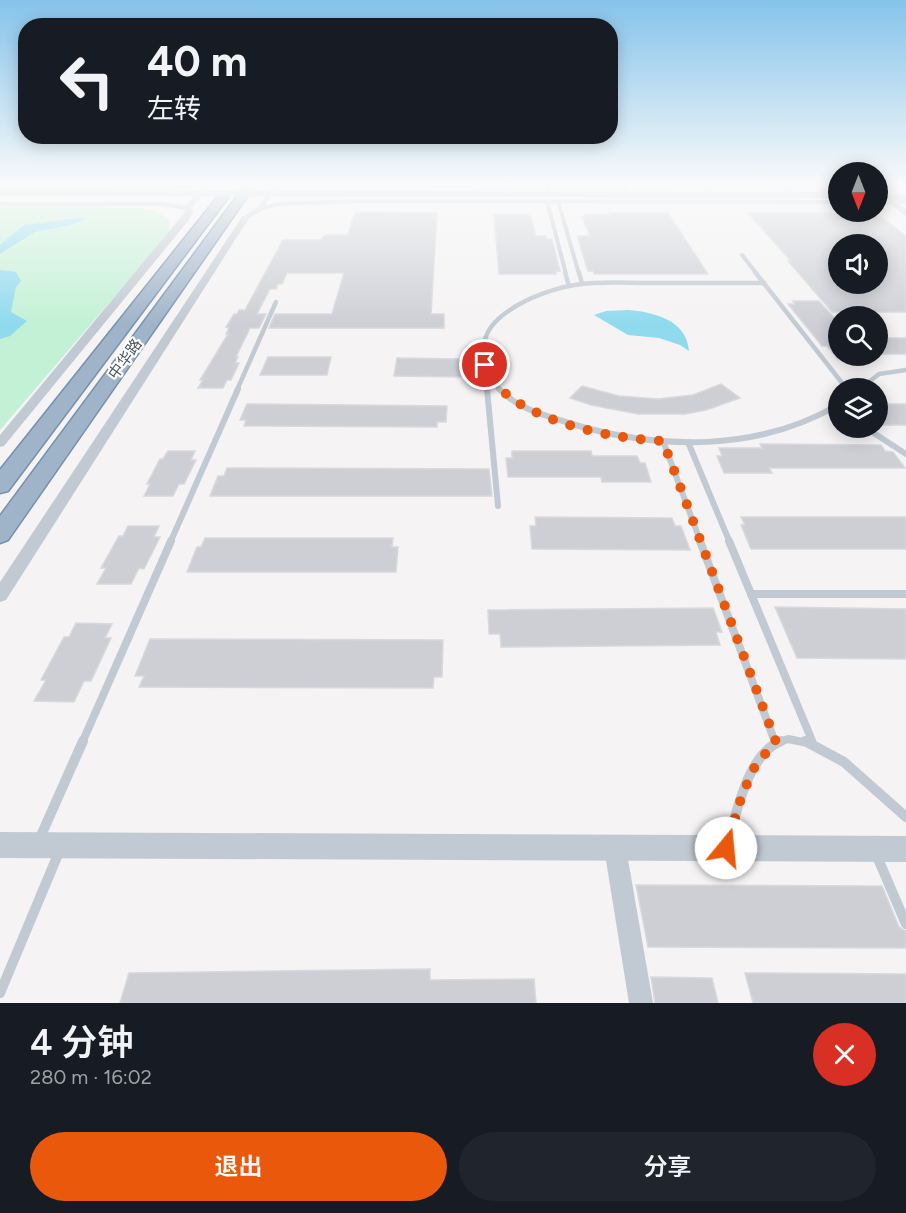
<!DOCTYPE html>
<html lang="zh">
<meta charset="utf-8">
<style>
body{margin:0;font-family:Figtree,"Noto Sans SC",sans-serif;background:#20242c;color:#f1f3f6;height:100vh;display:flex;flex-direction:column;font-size:22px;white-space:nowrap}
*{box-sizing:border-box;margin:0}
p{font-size:20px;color:#9ea1a6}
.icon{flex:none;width:33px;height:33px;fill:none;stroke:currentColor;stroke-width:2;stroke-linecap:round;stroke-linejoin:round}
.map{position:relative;height:1003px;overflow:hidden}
.drawer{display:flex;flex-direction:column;background:#171b24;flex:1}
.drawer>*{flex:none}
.banner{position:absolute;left:18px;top:18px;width:600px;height:126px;border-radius:24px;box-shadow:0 3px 15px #0003;background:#171b24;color:#f1f3f6;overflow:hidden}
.needle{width:39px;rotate:180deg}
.fabs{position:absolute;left:828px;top:162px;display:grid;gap:12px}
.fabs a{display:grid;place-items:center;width:60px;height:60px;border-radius:50%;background:#171b24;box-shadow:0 3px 15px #0003;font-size:30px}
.pin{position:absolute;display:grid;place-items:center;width:51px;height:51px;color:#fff;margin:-26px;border:3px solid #fff;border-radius:50%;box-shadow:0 2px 6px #0007}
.me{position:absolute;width:66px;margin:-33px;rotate:17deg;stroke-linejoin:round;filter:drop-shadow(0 0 4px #0008)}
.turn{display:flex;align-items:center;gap:21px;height:126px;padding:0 30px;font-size:27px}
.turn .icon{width:78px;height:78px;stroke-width:2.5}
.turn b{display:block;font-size:42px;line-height:51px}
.round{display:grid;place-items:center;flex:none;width:63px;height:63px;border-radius:32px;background:#20242c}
.summary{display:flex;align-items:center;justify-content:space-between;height:102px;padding:0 30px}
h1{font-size:36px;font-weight:600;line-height:45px}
.primary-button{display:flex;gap:12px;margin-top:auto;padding:12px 30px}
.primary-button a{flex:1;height:69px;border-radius:36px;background:#ea580c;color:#fff;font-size:24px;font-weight:600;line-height:69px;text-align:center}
.primary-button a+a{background:#20242c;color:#f1f3f6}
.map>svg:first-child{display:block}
.green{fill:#c3f1d5}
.water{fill:#90daee}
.building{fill:#cdcfd5;stroke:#d7d9de;stroke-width:1.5;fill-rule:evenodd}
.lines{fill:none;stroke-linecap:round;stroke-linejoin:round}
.trunk-casing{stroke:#7690ad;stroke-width:3}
.service-far4{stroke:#c1cad2;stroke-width:4}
.service-far3{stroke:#c1cad2;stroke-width:4.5}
.service-far2{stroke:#c1cad2;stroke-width:6}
.service-far1{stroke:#c1cad2;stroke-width:8}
.service{stroke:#c1cad2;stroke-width:10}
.minor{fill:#c1cad2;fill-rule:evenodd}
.tertiary{fill:#c1cad2;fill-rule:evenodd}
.primary{fill:#b3c2d1;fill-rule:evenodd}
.trunk{fill:#9fb4c9;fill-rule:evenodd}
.route{stroke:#ea580c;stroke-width:10;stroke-dasharray:0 18}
.labels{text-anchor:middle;stroke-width:4.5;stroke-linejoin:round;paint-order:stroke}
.far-street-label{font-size:15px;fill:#4a5661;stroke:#fff}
</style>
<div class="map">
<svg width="906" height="1003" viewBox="0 0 906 1003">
<rect width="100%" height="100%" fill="#f5f3f3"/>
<!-- green -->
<polygon class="green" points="0,207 136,208 155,211 169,219 169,233 0,430"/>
<!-- water -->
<g class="water">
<polygon points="80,218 86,219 70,225 35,232 0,254 0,245 24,225"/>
<polygon points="0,270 16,272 21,281 16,287 11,312 27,321 10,336 0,339"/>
<path d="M628,310C654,312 687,320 689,351L680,345L659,338L628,335L594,315L606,311Z"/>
</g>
<!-- building -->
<g class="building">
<polygon points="358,212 437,213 431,314 444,314 444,328 269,328 275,314 332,314 344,273 287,273 282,284 278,284 276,289 270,289 257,314 266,314 259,328 250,328 236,357 238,357 235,363 239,363 231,380 227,380 223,388 198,388 203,380 200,380 228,334 226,334 229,328 226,327 234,314 237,314 239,310 245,310 283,240 319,240 326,235 348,235 354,215"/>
<polygon points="609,213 668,213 708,274 594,274 593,271 588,271 578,239 578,236 590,236 582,217 585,217 584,215 610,215"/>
<path d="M748,213H820L875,215L881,217L906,236V312H832L788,261H791ZM838,244H878V284H838Z"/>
<polygon points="494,215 528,215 531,217 536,236 546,236 546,239 552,239 560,271 556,271 556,274 499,274"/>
<polygon points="793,301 819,301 838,322 838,359 827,346 822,346 788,304 795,304"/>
<rect x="878" y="338" width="28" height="16"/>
<polygon points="268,357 331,357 327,375 260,375"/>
<polygon points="397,358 461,359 460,377 394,376"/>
<polygon points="721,384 740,398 706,410 685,414 638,414 591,405 570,398 582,386 619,396 658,399 693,395"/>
<polygon points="247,404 447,406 446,422 437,422 437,427 244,426 246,420 240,420"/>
<rect x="878" y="404" width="28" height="21"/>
<polygon points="760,444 881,445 885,451 893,452 905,468 769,468 772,473 724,473 717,456 722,456 719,448 762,448"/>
<polygon points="168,451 195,451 191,460 196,460 184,484 179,484 173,496 144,496 150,484 147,484 160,459 163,459"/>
<polygon points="512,451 591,451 592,456 637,456 640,463 645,463 651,482 602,482 601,477 508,477 506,458 512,458"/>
<polygon points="227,468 489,469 492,496 210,496 218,476 224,476"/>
<polygon points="535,517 672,518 675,526 681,526 690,550 532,549 530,526 536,526"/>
<polygon points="741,517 906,517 906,549 751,549 741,525 745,525"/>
<polygon points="128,526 159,526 154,537 160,537 144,569 139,568 131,584 97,584 106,568 101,568 119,536 123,536"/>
<polygon points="205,538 393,538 392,547 398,547 396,572 187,572 197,547 201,547"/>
<polygon points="775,607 906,609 906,659 797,658"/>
<polygon points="713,608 722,632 716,632 720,645 501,647 500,634 489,634 488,610"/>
<polygon points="76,623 112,624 105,638 111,638 91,681 84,681 74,702 34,701 46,680 41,680 64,637 69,637"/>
<polygon points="150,639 443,640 442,677 434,677 433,688 139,687 144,676 135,676"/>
<polygon points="636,885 882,886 899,927 906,931 906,948 648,947"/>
<polygon points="430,969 430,980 534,979 536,1003 120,1003 129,973"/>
<polygon points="745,973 906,974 906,1003 753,1003"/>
<polygon points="651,977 712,978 718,1003 655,1003"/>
</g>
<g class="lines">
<!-- trunk casing -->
<g class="trunk-casing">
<g id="trunk">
<polygon points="246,184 256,184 8,540 0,543 0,516"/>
<polygon points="223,194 227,195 227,199 8,491 0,493 0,470 219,195"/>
</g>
</g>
<!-- service-far4 -->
<g class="service-far4">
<polyline points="545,184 549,195"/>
<polyline points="622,184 629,195"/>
<polyline points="702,184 711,195"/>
<polyline points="780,184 793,195"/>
<polyline points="816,184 830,195"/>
<polyline points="433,186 466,186 465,184"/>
<polyline points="547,201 566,274"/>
<polyline points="558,201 579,274"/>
<polyline points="742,255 757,274"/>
</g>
<!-- service-far3 -->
<g class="service-far3">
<polyline points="565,272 569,286"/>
<polyline points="579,272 582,284"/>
<polyline points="755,272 846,388"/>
<polyline points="486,373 488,390"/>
<polyline points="861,388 879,374 906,370"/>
<polyline points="237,390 276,302"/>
<path d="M500,390C489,377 485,366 484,349C482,313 546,289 575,285C600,281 624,283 649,283C687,283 726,283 764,283"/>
</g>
<!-- service-far2 -->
<g class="service-far2">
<polyline points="487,389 498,506"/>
<path d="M499,389C519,410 545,415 572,424C660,450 757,452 838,405"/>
<polyline points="866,428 906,454"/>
<polyline points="663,441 701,543"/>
<polyline points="688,442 730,543"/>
<polyline points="170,543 238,389"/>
</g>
<!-- service-far1 -->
<g class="service-far1">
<polyline points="700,541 775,742"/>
<polyline points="729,541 813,743"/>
<polyline points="751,594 906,594"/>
<polyline points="82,743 171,541"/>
<polyline points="777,743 788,739 808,743"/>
</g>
<!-- service -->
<g class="service">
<polyline points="805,741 844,762 906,817"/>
<polyline points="39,840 83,741"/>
<path d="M728,842C737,811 748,754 781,741"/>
<polyline points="876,854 906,924"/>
<polyline points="0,993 59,852"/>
</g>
<!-- minor -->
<g class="minor">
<polygon points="195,184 212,184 192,208 193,212 188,221 4,446 0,447 0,435 185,212 185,210 164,206 0,206 0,202 164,202 186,206 203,186 172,190 0,190 0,186 172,186"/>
<polygon points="272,184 278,184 266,205 278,202 362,199 838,200 838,204 362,203 278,206 263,210 249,218 6,600 0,602 0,582 242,217 258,207"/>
<rect x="878" y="200" width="28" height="4"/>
<polygon points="615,837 622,841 626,848 653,1003 629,1003 604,848 608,841"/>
</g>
<!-- tertiary -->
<g class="tertiary">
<polygon points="878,189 906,209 906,216 878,195"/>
<polygon points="0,832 906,836 906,862 0,858"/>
</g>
<!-- primary -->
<g class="primary">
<polygon points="0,190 838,192 838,198 0,196"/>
<rect x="878" y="195" width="28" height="6"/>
</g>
<!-- trunk -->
<use href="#trunk" class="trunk"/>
</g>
<!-- sky -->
<linearGradient id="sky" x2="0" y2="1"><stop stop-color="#85c3ea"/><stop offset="0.57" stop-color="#fafafa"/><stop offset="1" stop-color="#fafafa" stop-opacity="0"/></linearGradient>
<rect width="906" height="324" fill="url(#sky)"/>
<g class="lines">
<!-- route -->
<path class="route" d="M485,365C503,419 612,439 663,441L776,742L756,764L742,795L726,848"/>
</g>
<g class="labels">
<!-- far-street labels -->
<g class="far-street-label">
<text transform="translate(125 359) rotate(-54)" y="5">中华路</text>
</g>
</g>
</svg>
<div class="fabs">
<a><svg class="needle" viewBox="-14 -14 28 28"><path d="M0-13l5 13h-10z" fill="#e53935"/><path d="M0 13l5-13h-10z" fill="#9ea1a6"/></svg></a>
<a><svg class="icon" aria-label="sound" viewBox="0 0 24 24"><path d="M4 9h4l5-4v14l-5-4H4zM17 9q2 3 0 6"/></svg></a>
<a><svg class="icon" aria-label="search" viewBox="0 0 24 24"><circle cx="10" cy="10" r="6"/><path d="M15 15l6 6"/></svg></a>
<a><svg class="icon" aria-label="layers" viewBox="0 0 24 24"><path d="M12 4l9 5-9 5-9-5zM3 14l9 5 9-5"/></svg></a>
</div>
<div class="pin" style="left:485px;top:365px;background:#d93025"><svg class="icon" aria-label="arrive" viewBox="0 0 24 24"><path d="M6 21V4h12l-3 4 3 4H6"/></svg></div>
<svg class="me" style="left:726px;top:848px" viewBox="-20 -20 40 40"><circle r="19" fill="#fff"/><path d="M0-13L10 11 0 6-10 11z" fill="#ea580c"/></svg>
<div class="banner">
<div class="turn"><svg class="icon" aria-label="left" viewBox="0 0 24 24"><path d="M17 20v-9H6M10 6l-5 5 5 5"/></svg><div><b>40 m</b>左转</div></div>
</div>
</div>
<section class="drawer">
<div class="summary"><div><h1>4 分钟</h1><p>280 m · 16:02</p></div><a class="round" style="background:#d93025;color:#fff"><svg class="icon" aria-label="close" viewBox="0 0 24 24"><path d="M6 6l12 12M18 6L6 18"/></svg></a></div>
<div class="primary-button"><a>退出</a><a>分享</a></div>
</section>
